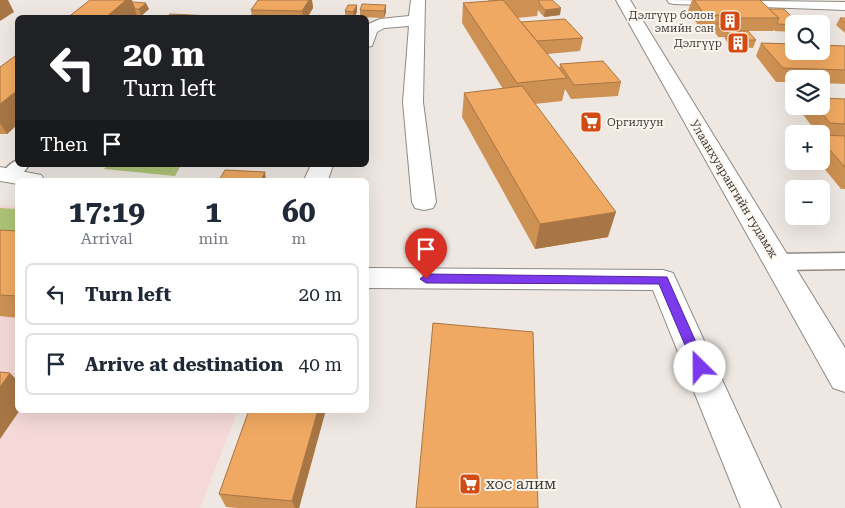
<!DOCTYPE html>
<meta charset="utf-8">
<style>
body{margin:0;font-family:"Roboto Serif",serif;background:#f6f6f7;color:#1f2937;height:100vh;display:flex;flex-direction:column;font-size:19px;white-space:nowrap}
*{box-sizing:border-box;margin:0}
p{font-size:16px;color:#747a83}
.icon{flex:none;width:28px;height:28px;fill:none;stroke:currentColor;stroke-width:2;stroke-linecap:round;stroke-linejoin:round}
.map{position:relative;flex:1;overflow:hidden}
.drawer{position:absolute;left:15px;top:178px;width:354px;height:235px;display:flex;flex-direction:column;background:#fff;border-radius:8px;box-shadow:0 5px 20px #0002}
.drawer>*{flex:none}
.top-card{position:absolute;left:15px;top:15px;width:354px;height:152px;border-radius:8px;box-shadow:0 5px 20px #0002;background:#202124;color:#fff;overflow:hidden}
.buttons{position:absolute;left:785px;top:15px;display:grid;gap:10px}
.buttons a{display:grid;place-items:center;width:45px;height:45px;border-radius:8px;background:#fff;box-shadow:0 5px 20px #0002;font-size:25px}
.pin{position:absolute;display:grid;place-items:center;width:42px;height:42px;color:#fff;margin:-51px -21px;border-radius:50% 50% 50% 0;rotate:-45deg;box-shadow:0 0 5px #0007}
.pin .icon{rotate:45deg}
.me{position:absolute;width:55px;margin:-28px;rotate:337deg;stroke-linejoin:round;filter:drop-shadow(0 0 4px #0008)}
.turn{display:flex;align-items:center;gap:18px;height:105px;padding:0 25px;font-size:22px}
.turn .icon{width:65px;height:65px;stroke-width:2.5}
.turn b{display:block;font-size:35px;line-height:42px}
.then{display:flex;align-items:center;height:48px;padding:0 25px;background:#0003;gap:10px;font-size:19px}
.eta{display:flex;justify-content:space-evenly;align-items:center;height:85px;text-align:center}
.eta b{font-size:30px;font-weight:700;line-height:35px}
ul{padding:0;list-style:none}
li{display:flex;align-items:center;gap:15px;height:62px;margin:0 10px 8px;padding:0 15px;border:2px solid #e0e1e3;border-radius:8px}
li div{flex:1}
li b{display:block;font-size:19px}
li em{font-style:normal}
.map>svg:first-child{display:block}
.education{fill:#f4d9d8}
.green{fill:#adc476}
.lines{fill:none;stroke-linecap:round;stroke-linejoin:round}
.service-casing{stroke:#908a84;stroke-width:3}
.minor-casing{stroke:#908a84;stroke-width:2}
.secondary-casing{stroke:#908a84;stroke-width:2}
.service{fill:#fff;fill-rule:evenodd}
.minor{fill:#fff;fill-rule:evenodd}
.secondary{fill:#fff;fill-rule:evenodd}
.wall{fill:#ce9154}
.shaded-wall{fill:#a87645}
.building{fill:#f0a962;stroke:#a87645}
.route{fill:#7c3aed;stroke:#51269a}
.labels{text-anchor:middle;stroke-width:4;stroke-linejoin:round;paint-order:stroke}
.far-poi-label{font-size:11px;fill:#3f3c3a;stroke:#fdf6ef;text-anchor:end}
.street-label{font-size:12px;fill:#3f3c3a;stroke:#fdf6ef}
.near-poi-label{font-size:15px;fill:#3f3c3a;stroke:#fdf6ef;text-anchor:start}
</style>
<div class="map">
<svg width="845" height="508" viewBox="0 0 845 508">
<rect width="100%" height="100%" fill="#efe8e2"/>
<!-- education -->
<polygon class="education" points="0,205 17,206 18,410 238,410 200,508 0,508"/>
<!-- green -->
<g class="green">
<polygon points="108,165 181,165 175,176 104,169"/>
<polygon points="0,208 17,209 17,230 15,233 0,232"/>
</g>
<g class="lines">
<!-- service casing -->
<g class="service-casing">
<g id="service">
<path d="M18,160V165H29C22,175 15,183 3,180L0,176C4,170 11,162 18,160Z"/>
<polygon points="845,253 845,269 778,270 770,267 767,262 770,257 778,254"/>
</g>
</g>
<!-- minor casing -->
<g class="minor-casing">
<g id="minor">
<polygon points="411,0 425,0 423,102 436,202 433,208 424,210 415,208 412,202 403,102 409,26 384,28 377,32 372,46 366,47 366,25 380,19 409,16"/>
<polygon points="667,0 845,2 845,10 674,4 669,3"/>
<polygon points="311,165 333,165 328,180 304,180"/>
<polygon points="0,167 41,175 45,180 18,180 18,184 0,181"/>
<polygon points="366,268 663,270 673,273 781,508 741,508 653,290 366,288"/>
</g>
</g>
<!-- secondary casing -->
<g class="secondary-casing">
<polygon id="secondary" points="616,0 630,0 845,348 845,392 833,388"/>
</g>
<!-- service -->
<use href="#service" class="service"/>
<!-- minor -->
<use href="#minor" class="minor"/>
<!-- secondary -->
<use href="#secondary" class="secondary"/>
</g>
<!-- wall -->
<g class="wall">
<polygon points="90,0 132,0 132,2 149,9 141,16 137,16 136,18 67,18"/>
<polygon points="258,0 312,0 313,8 307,18 252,18 251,10"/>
<polygon points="488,0 552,0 560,15 544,17 538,10 537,16 517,18 521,22 583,38 580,51 547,54 559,69 560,64 621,82 618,96 571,99 565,89 562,101 535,104 608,237 535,249 462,117 464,93 503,89 462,23 463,3 489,1"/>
<polygon points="692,0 760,0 769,9 794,24 794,32 775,31 774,30 773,31 736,31 756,40 753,48 730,47 724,37 718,37 714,31 715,28 700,28 688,11"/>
<polygon points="357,5 357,12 354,18 345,18 345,11"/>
<polygon points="386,5 386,12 384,18 360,17 360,10"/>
<polygon points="840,18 845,18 845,33 836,25"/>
<polygon points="761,43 845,46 845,84 821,83 821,79 794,79 794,82 776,82 756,56"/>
<polygon points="18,54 18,124 7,134 0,134 0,67"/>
<polygon points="845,99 845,189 841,189 818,161 821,161 821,134 818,134 801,112 804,106 821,106"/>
<polygon points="0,230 18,231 18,318 0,316"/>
<polygon points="249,410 325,410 325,413 299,508 238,508 226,507 219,494"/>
</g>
<!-- shaded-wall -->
<g class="shaded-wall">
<polygon points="0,0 8,0 14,12 0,21"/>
<polygon points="126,0 132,0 137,16 136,18 105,18"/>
<polygon points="309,0 312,0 313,8 307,18 303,18 302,11"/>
<polygon points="146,3 149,9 141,16 139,9"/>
<polygon points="357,5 357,12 354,18 353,12"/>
<polygon points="386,5 386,12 384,18 384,11"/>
<polygon points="561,8 560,15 544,17 545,10"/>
<polygon points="18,90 18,124 7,134 0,123 0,104"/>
<polygon points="265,172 266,180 261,180"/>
<polygon points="616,212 608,237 535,249 540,224"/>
<polygon points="10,373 18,381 18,410 20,410 0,439 0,387"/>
<polygon points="318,410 325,410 325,413 299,508 295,508 292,501"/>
</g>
<!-- building -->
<g class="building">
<polygon points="90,0 126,0 105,18 67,18"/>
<polygon points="258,0 309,0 302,11 251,10"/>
<polygon points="503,0 567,78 517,83 463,3"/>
<polygon points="539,0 552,0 561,8 545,10 539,3"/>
<polygon points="694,0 760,0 779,18 734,18 732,15 705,15"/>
<polygon points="132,2 146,3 139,9 135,9"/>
<polygon points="362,4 386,5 384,11 360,10"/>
<polygon points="348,5 357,5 353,12 345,11"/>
<polygon points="769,9 784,9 799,24 794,24 794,25 778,24 777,23 779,18"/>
<polygon points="170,14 212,16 210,18 166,18"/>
<polygon points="840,18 845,18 845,23"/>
<polygon points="565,19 583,38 537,41 521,22"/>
<polygon points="716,24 732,25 736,31 748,31 756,40 733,40 726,30 720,30"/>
<polygon points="761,43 794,44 794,51 821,51 821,45 845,46 845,70 783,68"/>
<polygon points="18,54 18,90 0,104 0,67"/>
<polygon points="603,61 621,82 574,85 560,64"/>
<polygon points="522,86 616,212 540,224 464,93"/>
<polygon points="821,98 845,99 845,124 830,123 816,106 821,106"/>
<polygon points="821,135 845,136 845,167 821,140"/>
<polygon points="225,170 265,172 261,180 219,180"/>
<polygon points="0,230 18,231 18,296 0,295"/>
<polygon points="433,323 533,332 538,508 416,508"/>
<polygon points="0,372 10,373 0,387"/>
<polygon points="249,410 318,410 292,501 219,494"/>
</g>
<!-- route -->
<polygon class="route" points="426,274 667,277 707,367 705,371 700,373 696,371 659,284 426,283 420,279"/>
<!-- icons -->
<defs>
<g id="building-square" transform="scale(1.125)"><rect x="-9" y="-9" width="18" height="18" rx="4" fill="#d14b12" stroke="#fdf6ef"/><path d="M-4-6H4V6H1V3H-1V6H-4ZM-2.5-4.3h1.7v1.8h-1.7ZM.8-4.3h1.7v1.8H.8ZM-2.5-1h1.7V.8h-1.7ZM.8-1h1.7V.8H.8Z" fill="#fff"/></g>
<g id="supermarket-square" transform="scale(1.125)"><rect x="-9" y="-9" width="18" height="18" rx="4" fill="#d14b12" stroke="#fdf6ef"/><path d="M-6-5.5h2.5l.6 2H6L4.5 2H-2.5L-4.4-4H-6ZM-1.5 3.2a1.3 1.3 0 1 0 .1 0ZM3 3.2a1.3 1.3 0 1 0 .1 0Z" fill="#fff"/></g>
</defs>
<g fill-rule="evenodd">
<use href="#building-square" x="730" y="21"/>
<use href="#building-square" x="738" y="43"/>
<use href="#supermarket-square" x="591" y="122"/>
<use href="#supermarket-square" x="470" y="484"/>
</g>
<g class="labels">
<!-- far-poi labels -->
<g class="far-poi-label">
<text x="714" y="19">Дэлгүүр болон<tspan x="714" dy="13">эмийн сан</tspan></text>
<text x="722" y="47">Дэлгүүр</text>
<text x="607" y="126" text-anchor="start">Оргилуун</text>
</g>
<!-- street labels -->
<g class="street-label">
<text transform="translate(734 189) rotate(59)" y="4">Улаанхуарангийн гудамж</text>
</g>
<!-- near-poi labels -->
<g class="near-poi-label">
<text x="486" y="489">хос алим</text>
</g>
</g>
</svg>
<div class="buttons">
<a><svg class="icon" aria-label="search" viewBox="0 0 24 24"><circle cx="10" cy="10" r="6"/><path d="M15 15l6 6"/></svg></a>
<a><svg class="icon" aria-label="layers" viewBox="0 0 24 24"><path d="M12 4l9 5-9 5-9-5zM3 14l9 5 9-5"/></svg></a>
<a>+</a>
<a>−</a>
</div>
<div class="pin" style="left:426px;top:279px;background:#d93025"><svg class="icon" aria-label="arrive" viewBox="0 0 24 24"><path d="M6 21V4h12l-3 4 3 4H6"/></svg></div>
<svg class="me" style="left:700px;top:367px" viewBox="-20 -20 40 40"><circle r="19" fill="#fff"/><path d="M0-13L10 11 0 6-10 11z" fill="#7c3aed"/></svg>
<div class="top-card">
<div class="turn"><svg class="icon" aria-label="left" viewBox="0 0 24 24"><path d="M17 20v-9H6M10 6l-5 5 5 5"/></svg><div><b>20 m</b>Turn left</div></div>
<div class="then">Then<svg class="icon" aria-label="arrive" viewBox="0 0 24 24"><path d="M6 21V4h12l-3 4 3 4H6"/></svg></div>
</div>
<section class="drawer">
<div class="eta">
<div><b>17:19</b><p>Arrival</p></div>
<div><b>1</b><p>min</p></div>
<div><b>60</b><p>m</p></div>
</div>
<ul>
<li><svg class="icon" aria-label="left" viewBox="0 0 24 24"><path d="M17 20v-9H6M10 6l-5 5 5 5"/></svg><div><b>Turn left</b></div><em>20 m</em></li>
<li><svg class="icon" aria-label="arrive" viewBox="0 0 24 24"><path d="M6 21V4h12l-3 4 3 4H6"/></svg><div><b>Arrive at destination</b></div><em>40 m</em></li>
</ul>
</section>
</div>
